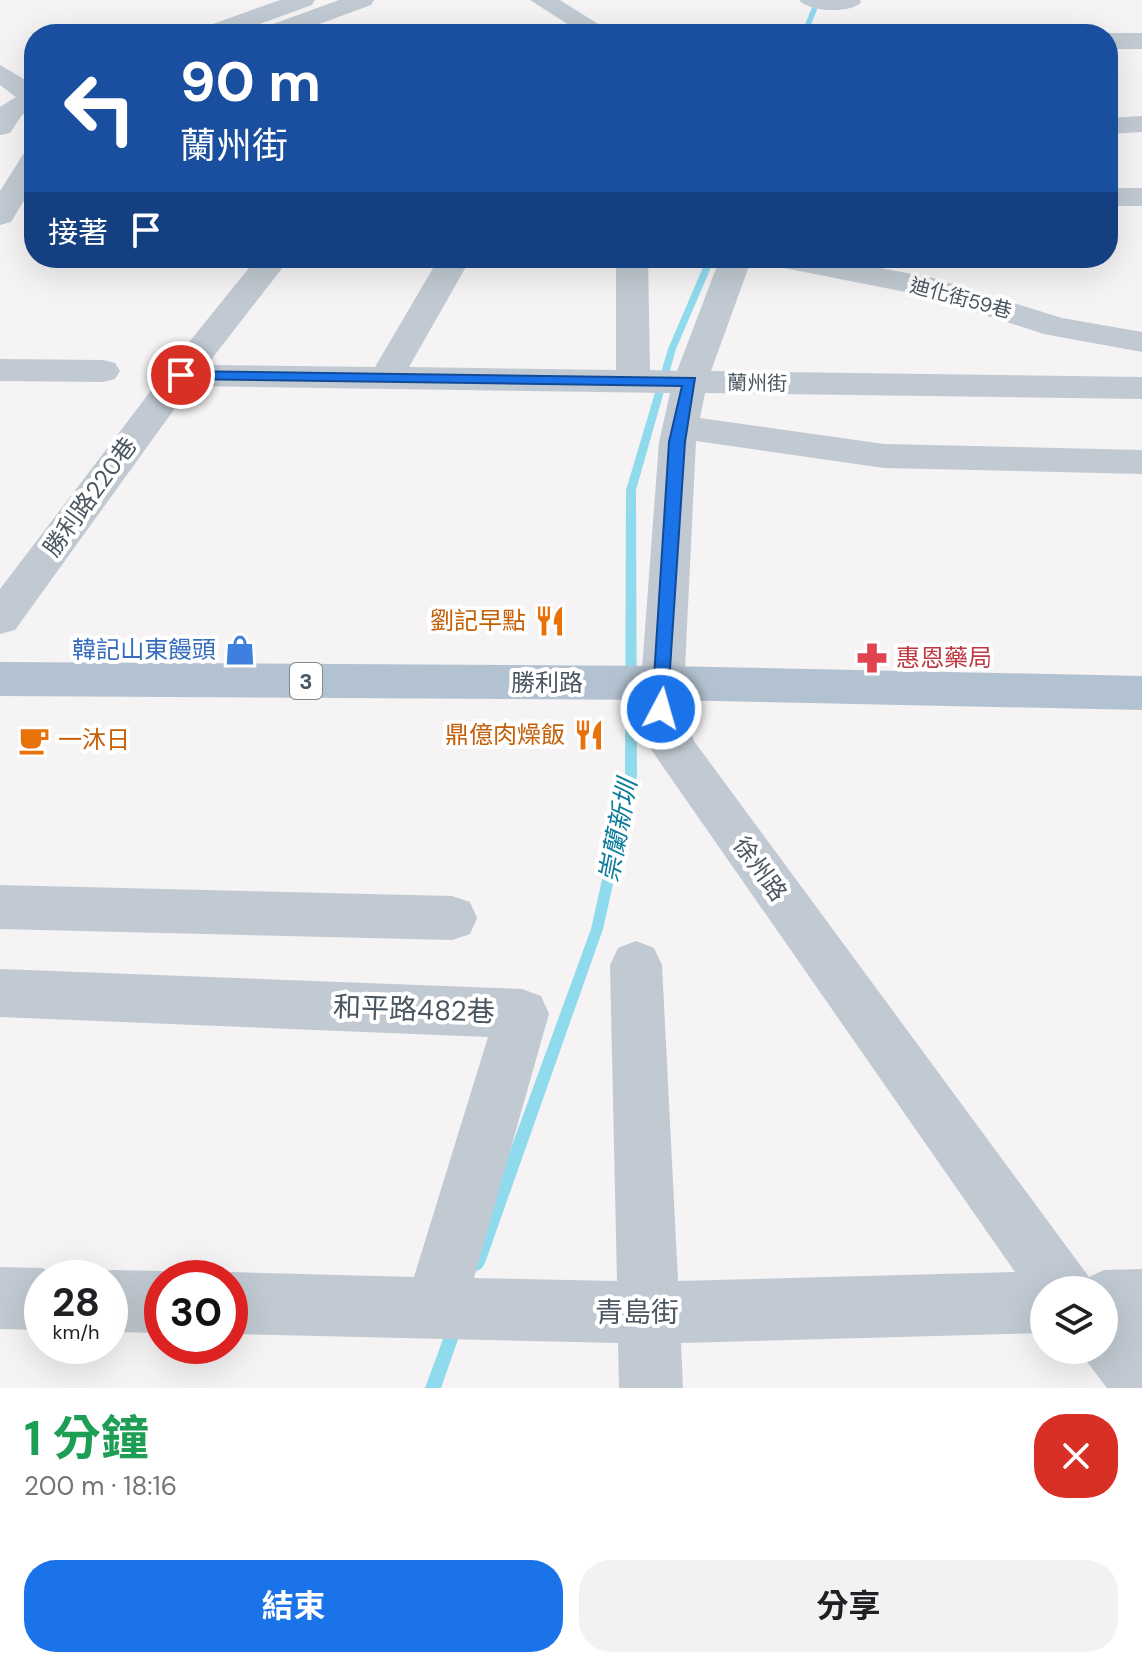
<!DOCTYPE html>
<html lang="zh-TW">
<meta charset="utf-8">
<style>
body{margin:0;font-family:"DM Sans","Noto Sans TC",sans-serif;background:#f2f2f2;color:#202124;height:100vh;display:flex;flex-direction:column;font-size:30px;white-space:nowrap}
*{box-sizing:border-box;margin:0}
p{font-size:26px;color:#757577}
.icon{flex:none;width:44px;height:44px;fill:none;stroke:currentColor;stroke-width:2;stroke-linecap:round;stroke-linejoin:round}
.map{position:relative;height:1388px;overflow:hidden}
.details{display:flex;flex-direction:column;background:#fff;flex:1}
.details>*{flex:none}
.banner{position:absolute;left:24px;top:24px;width:1094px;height:244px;border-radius:32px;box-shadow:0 8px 32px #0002;background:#1a4fa0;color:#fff;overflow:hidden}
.tools{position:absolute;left:1030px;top:1276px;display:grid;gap:16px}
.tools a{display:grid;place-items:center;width:88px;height:88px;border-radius:50%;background:#fff;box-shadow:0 8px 32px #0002;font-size:40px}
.speed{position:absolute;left:24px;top:1260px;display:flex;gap:16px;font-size:40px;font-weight:700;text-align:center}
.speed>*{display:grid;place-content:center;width:104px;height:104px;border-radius:50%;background:#fff;box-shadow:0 8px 32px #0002;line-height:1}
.speed small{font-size:20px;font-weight:400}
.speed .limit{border:12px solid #d22;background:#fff;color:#111}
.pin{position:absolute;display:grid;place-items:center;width:68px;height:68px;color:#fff;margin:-34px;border:4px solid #fff;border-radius:50%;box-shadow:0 2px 8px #0007}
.me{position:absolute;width:88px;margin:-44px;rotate:6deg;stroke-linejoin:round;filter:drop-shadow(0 0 6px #0008)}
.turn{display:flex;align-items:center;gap:28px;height:168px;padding:0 24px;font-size:36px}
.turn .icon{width:104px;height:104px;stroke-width:2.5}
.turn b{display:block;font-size:56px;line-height:68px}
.then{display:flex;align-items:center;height:76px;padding:0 24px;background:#0003;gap:16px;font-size:30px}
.round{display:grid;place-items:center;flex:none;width:84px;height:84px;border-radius:32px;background:#f2f2f2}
.summary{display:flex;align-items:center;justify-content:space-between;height:136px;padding:0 24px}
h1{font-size:48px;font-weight:700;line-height:60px;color:#1e9e55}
.primary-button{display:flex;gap:16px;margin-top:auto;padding:16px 24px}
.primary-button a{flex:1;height:92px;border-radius:32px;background:#1a73e8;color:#fff;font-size:32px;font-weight:700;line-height:92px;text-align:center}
.primary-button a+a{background:#f2f2f2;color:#202124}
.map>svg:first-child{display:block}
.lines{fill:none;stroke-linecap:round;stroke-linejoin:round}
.stream{fill:#90daee;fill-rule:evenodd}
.minor{fill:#c1cad2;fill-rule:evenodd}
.major{fill:#b3c2d1;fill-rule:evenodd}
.route{fill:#1a73e8;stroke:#114b97;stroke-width:2}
.labels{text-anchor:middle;stroke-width:8;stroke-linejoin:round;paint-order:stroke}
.far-street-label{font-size:20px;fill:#4a5661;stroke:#fff}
.shield{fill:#fff;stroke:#808990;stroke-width:2}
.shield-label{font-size:22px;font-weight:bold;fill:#4a5661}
.street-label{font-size:24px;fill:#4a5661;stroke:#fff}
.food-label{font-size:24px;fill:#c56008;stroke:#fff;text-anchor:end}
.shop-label{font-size:24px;fill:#366cbe;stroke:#fff;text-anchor:end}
.health-label{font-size:24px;fill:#be3a42;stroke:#fff;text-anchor:start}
.water-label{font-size:26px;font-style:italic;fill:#0c7c9b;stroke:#fff}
.near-street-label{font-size:28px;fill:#4a5661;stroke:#fff}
</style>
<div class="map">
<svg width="1142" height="1388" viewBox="0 0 1142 1388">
<rect width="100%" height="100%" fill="#f5f3f3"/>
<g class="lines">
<!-- stream -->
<g class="stream">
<polygon points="815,0 821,0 807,34 801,34"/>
<polygon points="707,258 715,258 676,349 636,490 637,776 603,929 485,1263 482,1268 477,1271 472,1268 469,1263 591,929 625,776 626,490 668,349"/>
<polygon points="454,1320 459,1323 462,1328 441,1388 425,1388 449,1323"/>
</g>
<!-- minor -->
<g class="minor">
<polygon points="280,0 315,0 312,5 232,34 195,34 199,29"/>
<polygon points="339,0 374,0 371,5 292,34 261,32 265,27"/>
<polygon points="530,0 560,0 614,34 583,34"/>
<path d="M799,0H860L861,2C852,14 808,12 799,0Z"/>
<rect x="1108" y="33" width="34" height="16"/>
<polygon points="0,65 34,85 34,109 22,115 10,133 0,135 0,107 16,97 0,85"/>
<polygon points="1142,116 1142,132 1108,134 1108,118"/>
<polygon points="34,150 34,184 11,222 0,225 0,191 24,153"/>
<rect x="1108" y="188" width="34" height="18"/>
<polygon points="257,258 290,258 207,365 375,367 439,258 471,258 409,367 616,370 616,258 648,258 650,370 677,371 720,258 752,258 711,371 1142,377 1142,399 705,393 700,418 884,444 1142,450 1142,474 884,468 696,441 683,709 694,741 1089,1277 1104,1270 1142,1269 1142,1388 1107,1388 1078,1350 1104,1350 1104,1290 1044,1290 1044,1333 681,1343 683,1388 619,1388 618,1343 230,1334 230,1278 216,1278 230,1272 414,1277 488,1037 0,1017 0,969 522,989 541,996 549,1014 474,1278 617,1281 610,965 618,948 636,941 654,948 662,965 678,1281 1015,1272 650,748 639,709 659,442 670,393 191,386 15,630 0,634 0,589 169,367"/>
<polygon points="763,258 828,258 933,278 1062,318 1142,332 1142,352 1044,334 926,296 779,267 768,265"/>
<polygon points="0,359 103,360 115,363 120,371 115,379 103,382 0,381"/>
<polygon points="0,885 452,896 470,902 477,918 470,934 452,940 0,929"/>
<polygon points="0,1267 42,1268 64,1277 42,1278 42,1330 0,1329"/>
<polygon points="110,1270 162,1271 178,1278 162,1278 162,1333 110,1332 110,1278 92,1278"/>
</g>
<!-- major -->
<polygon class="major" points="0,662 664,666 1142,676 1142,710 664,700 0,696"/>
</g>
<!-- route -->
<polygon class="route" points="175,371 695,378 685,442 667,714 661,716 652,709 669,442 682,386 181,379 173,375"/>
<!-- icons -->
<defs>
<g id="restaurant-bare" transform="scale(2.4)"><path d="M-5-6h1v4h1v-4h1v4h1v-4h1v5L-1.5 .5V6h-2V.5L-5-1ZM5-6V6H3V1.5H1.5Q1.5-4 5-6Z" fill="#e8710a" stroke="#fff" stroke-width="2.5" paint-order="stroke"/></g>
<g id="shop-bare" transform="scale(2.4)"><path d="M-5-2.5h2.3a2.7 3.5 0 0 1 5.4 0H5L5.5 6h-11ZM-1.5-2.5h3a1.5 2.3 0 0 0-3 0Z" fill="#3f7fe0" stroke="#fff" stroke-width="2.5" paint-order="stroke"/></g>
<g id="pharmacy-bare" transform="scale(2.4)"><path d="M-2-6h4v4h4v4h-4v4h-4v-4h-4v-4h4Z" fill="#e0444e" stroke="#fff" stroke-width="2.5" paint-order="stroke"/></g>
<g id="cafe-bare" transform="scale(2.4)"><path d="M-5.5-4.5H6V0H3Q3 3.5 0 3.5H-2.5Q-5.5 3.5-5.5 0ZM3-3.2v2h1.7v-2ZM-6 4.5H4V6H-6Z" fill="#e8710a" stroke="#fff" stroke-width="2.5" paint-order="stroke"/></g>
</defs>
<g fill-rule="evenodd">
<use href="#restaurant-bare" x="550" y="621"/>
<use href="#shop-bare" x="240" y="650"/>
<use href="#pharmacy-bare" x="872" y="658"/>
<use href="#restaurant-bare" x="589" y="735"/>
<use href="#cafe-bare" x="34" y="740"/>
</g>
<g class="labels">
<!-- far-street labels -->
<g class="far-street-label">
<text transform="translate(961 298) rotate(15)" y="7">迪化街59巷</text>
<text transform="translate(757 383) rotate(1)" y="7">蘭州街</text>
</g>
<!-- shield labels -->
<rect class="shield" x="290" y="663" width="32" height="36" rx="6"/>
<g class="shield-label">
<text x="306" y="689">3</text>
</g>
<!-- street labels -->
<g class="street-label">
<text transform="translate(90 497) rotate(-54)" y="8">勝利路220巷</text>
<text x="547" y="691">勝利路</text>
<text transform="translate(760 869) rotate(54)" y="8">徐州路</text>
</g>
<!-- food labels -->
<g class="food-label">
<text x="526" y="629">劉記早點</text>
<text x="565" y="743">鼎億肉燥飯</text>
<text x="58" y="748" text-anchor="start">一沐日</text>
</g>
<!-- shop labels -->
<g class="shop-label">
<text x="216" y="658">韓記山東饅頭</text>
</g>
<!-- health labels -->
<g class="health-label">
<text x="896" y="666">惠恩藥局</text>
</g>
<!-- water labels -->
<g class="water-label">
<text transform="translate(618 831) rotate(-79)" y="9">崇蘭新圳</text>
</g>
<!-- near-street labels -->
<g class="near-street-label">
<text transform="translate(414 1009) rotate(2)" y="10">和平路482巷</text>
<text x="637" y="1322">青島街</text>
</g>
</g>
</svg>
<div class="tools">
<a><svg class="icon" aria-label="layers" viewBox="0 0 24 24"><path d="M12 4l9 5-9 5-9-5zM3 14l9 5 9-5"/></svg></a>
</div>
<div class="speed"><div>28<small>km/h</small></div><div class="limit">30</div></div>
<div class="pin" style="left:181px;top:375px;background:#d93025"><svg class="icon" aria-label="arrive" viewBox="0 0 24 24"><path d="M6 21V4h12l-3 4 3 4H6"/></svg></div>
<svg class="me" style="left:661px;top:709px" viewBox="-20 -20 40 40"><circle r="17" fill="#1a73e8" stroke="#fff" stroke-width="3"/><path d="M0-11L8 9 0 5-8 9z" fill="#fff"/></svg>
<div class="banner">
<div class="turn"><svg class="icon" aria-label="left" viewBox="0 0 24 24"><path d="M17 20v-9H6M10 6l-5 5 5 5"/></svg><div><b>90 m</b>蘭州街</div></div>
<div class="then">接著<svg class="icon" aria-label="arrive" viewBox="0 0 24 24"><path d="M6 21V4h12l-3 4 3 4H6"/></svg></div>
</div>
</div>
<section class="details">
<div class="summary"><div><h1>1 分鐘</h1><p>200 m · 18:16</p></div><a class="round" style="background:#d93025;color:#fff"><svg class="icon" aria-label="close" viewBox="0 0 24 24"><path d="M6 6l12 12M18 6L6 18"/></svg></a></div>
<div class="primary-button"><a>結束</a><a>分享</a></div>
</section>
